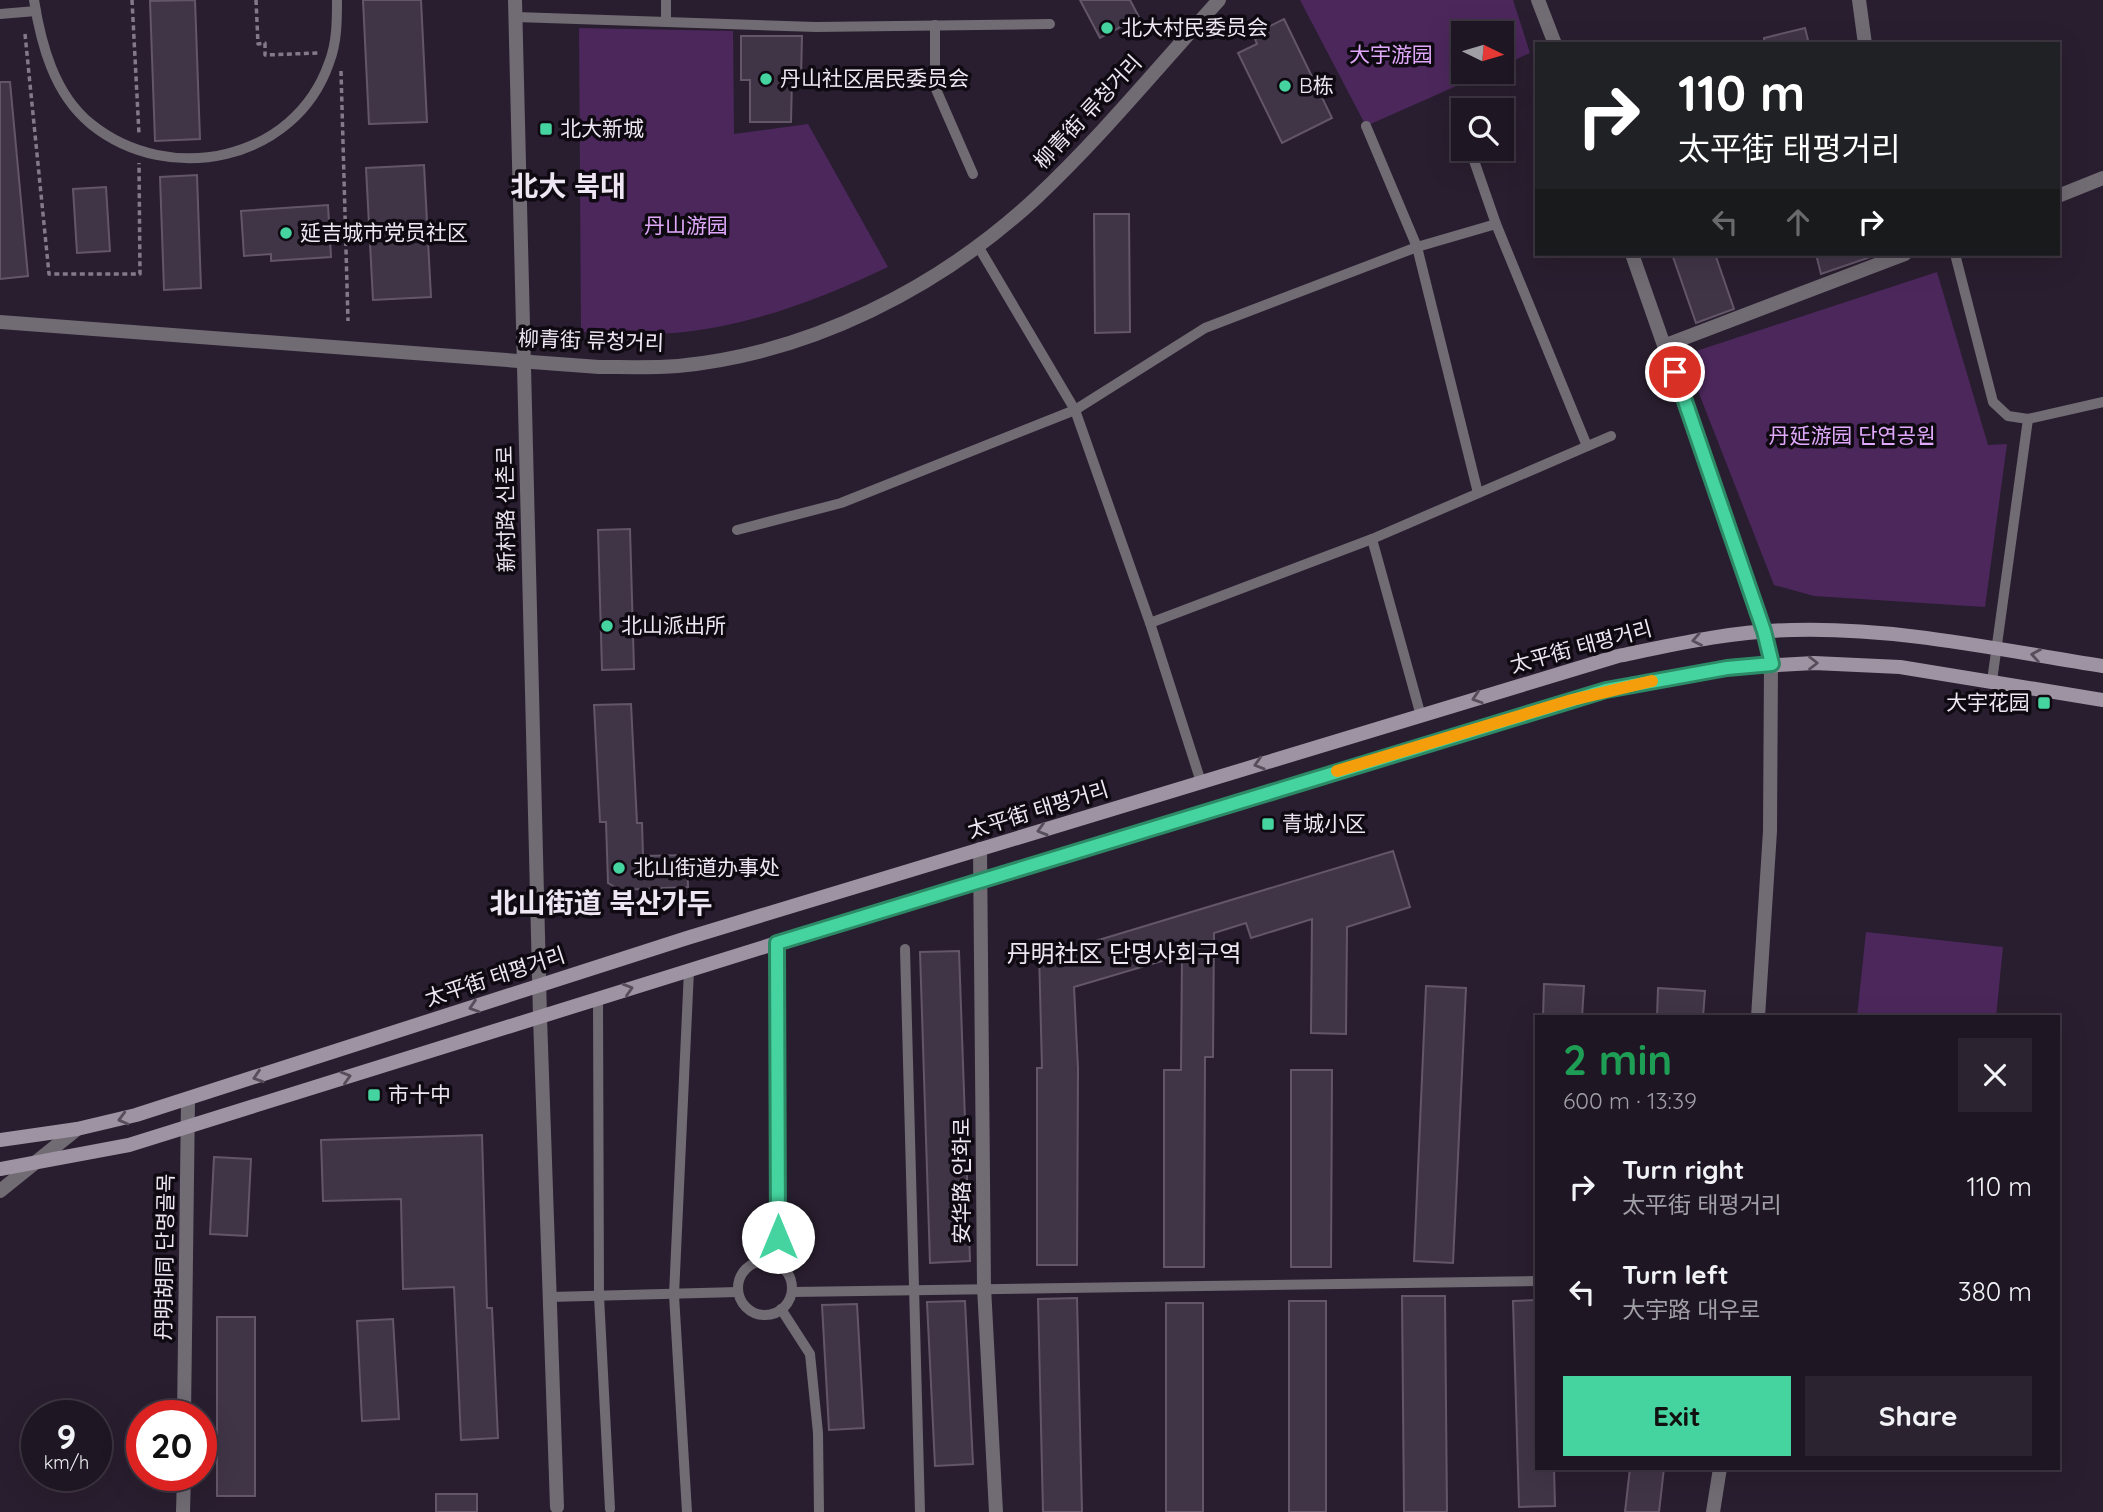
<!DOCTYPE html>
<meta charset="utf-8">
<style>
body{margin:0;font-family:Quicksand,"Noto Sans SC","Noto Sans KR",sans-serif;background:#2c2330;color:#f1f3f6;height:100vh;display:flex;flex-direction:column;font-size:26px;white-space:nowrap}
*{box-sizing:border-box;margin:0}
p{font-size:23px;color:#a19fa6}
.icon{flex:none;width:38px;height:38px;fill:none;stroke:currentColor;stroke-width:2;stroke-linecap:round;stroke-linejoin:round}
.map{position:relative;flex:1;overflow:hidden}
.details{position:absolute;left:1535px;top:1015px;width:525px;height:455px;display:flex;flex-direction:column;background:#1f1623;border-radius:0px;box-shadow:0 7px 28px #0002,0 0 0 2px #3c3541}
.details>*{flex:none}
.banner{position:absolute;left:1535px;top:42px;width:525px;height:214px;border-radius:0px;box-shadow:0 7px 28px #0002,0 0 0 2px #3c3541;background:#202124;color:#fff;overflow:hidden}
.needle{width:46px;rotate:95deg}
.controls{position:absolute;left:1451px;top:21px;display:grid;gap:14px}
.controls a{display:grid;place-items:center;width:63px;height:63px;border-radius:0px;background:#1f1623;box-shadow:0 7px 28px #0002,0 0 0 2px #3c3541;font-size:35px}
.speed{position:absolute;left:21px;top:1400px;display:flex;gap:14px;font-size:35px;font-weight:700;text-align:center}
.speed>*{display:grid;place-content:center;width:91px;height:91px;border-radius:50%;background:#1f1623;box-shadow:0 7px 28px #0002,0 0 0 2px #3c3541;line-height:1}
.speed small{font-size:18px;font-weight:400}
.speed .limit{border:10px solid #d22;background:#fff;color:#111}
.pin{position:absolute;display:grid;place-items:center;width:60px;height:60px;color:#fff;margin:-30px;border:4px solid #fff;border-radius:50%;box-shadow:0 2px 7px #0007}
.me{position:absolute;width:77px;margin:-38px;rotate:0deg;stroke-linejoin:round;filter:drop-shadow(0 0 5px #0008)}
.turn{display:flex;align-items:center;gap:24px;height:147px;padding:0 28px;font-size:32px}
.turn .icon{width:91px;height:91px;stroke-width:2.5}
.turn b{display:block;font-size:49px;line-height:60px}
.lanes{display:flex;align-items:center;height:66px;padding:0 28px;background:#0003;justify-content:center;gap:35px;direction:ltr}
.lanes .off{opacity:.35}
.round{display:grid;place-items:center;flex:none;width:74px;height:74px;border-radius:0px;background:#2c2330}
.head{display:flex;align-items:center;justify-content:space-between;height:119px;padding:0 28px}
h1{font-size:42px;font-weight:800;line-height:52px;color:#1e9e55}
.button{display:flex;gap:14px;margin-top:auto;padding:14px 28px}
.button a{flex:1;height:80px;border-radius:0px;background:#45d49f;color:#111;font-size:28px;font-weight:800;line-height:80px;text-align:center}
.button a+a{background:#2c2330;color:#f1f3f6}
ul{padding:0;list-style:none}
li{display:flex;align-items:center;gap:21px;height:105px;padding:0 28px}
li div{flex:1}
li b{display:block;font-size:26px}
li em{font-style:normal}
.map>svg:first-child{display:block}
.green{fill:#4c275c}
.building{fill:#403547;stroke:#635669;stroke-width:2}
.lines{fill:none;stroke-linecap:round;stroke-linejoin:round}
.path{stroke:#837988;stroke-width:3.5;stroke-dasharray:5 3.5;stroke-linecap:butt}
.service{stroke:#716b74;stroke-width:10}
.minor{stroke:#716b74;stroke-width:14}
.tertiary{stroke:#716b74;stroke-width:14}
.secondary{stroke:#9d93a2;stroke-width:14}
.oneway{stroke:#564e5a}
.route-casing{stroke:#2d8a67;stroke-width:18}
.route{stroke:#45d49f;stroke-width:12}
.slow{stroke:#f59e0b;stroke-width:12}
.poi-dot{fill:#45d49f;stroke:#0f0a12;stroke-width:2.5}
.labels{text-anchor:middle;stroke-width:7;stroke-linejoin:round;paint-order:stroke}
.poi-label{font-size:21px;fill:#eee6f2;stroke:#0f0a12;text-anchor:start}
.park-label{font-size:21px;fill:#e1a9fc;stroke:#0f0a12}
.street-label{font-size:21px;fill:#eee6f2;stroke:#0f0a12}
.quarter-label{font-size:24px;fill:#eee6f2;stroke:#0f0a12}
.district-label{font-size:28px;font-weight:bold;fill:#eee6f2;stroke:#0f0a12}
</style>
<div class="map">
<svg width="2103" height="1512" viewBox="0 0 2103 1512">
<rect width="100%" height="100%" fill="#291e2f"/>
<!-- green -->
<g class="green">
<polygon points="1300,0 1513,0 1530,53 1502,66 1502,33 1463,33 1463,72 1488,72 1366,126"/>
<path d="M579,28L733,31L734,134L808,124L888,267C821,299 748,327 673,333C642,335 612,333 581,332Z"/>
<polygon points="1937,272 1988,445 2007,444 1985,607 1814,596 1774,585 1684,355"/>
<polygon points="1866,932 2003,947 1996,1017 1857,1017"/>
</g>
<!-- building -->
<g class="building">
<polygon points="195,0 200,139 155,141 150,1"/>
<polygon points="363,0 421,0 427,122 369,124"/>
<polygon points="1080,0 1130,0 1139,17 1100,38"/>
<polygon points="1284,19 1332,118 1282,143 1238,53 1257,44 1255,39 1268,32 1266,28"/>
<polygon points="1805,28 1809,44 1764,44 1764,38"/>
<polygon points="741,36 802,36 801,78 792,78 791,122 750,122 750,80 741,80"/>
<polygon points="0,82 10,82 28,276 0,279"/>
<polygon points="424,165 431,297 373,300 366,168"/>
<polygon points="197,175 201,288 164,290 160,177"/>
<polygon points="106,187 110,251 77,253 73,189"/>
<polygon points="328,205 331,257 271,261 271,254 244,256 241,211"/>
<polygon points="1094,214 1129,214 1130,332 1095,333"/>
<polygon points="1672,254 1715,254 1734,309 1696,323"/>
<polygon points="1816,254 1879,254 1821,274"/>
<polygon points="630,529 634,669 602,670 598,530"/>
<polygon points="631,704 637,823 642,823 643,856 687,855 688,887 620,890 608,883 606,822 600,822 594,705"/>
<polygon points="1393,851 1410,907 1347,927 1346,1034 1311,1033 1312,919 1251,938 1246,923 1214,933 1213,1057 1205,1057 1204,1267 1164,1267 1164,1070 1181,1070 1182,955 1074,987 1078,1068 1077,1265 1037,1265 1037,1068 1042,1068 1039,952 1059,952"/>
<polygon points="959,951 970,1261 930,1263 920,952"/>
<polygon points="1544,984 1584,986 1582,1017 1543,1017"/>
<polygon points="1426,986 1466,988 1453,1263 1414,1261"/>
<polygon points="1658,988 1705,991 1703,1017 1657,1017"/>
<polygon points="1291,1070 1332,1070 1331,1267 1291,1267"/>
<polygon points="482,1135 487,1308 492,1308 498,1438 461,1440 454,1287 403,1289 401,1199 323,1201 321,1140"/>
<polygon points="214,1157 251,1159 247,1236 210,1234"/>
<polygon points="1402,1296 1445,1296 1447,1512 1404,1512"/>
<polygon points="1077,1298 1082,1512 1043,1512 1038,1299"/>
<polygon points="1536,1300 1536,1468 1554,1468 1555,1506 1519,1507 1513,1301"/>
<polygon points="965,1301 973,1464 935,1466 927,1302"/>
<rect x="1289" y="1301" width="37" height="211"/>
<rect x="1166" y="1303" width="37" height="209"/>
<polygon points="857,1304 864,1428 829,1430 822,1305"/>
<rect x="217" y="1317" width="38" height="179"/>
<polygon points="393,1319 399,1419 362,1421 357,1321"/>
<polygon points="1630,1468 1664,1468 1659,1512 1625,1512"/>
<rect x="436" y="1494" width="41" height="18"/>
</g>
<g class="lines">
<!-- path -->
<g class="path">
<polyline points="132,0 139,134"/>
<polyline points="256,0 258,44 265,43 265,55 318,53"/>
<polyline points="25,34 49,274 140,274 139,163"/>
<polyline points="341,71 348,321"/>
</g>
<!-- service -->
<g class="service">
<path d="M34,0C41,44 54,94 91,124C169,187 295,161 329,63C337,43 337,21 337,0"/>
<polyline points="0,14 36,11"/>
<polyline points="516,17 816,27 1050,24"/>
<polyline points="666,22 666,0"/>
<polyline points="935,25 935,87 973,174"/>
<polyline points="1456,107 1463,127"/>
<polyline points="1366,126 1417,247 1478,493"/>
<polyline points="1470,149 1496,224 1587,446"/>
<polyline points="978,246 1075,410 1150,623 1201,782"/>
<polyline points="1955,254 1993,402 2008,416 2028,419 2103,402"/>
<polyline points="737,530 841,503 1075,410 1205,328 1417,247 1496,224"/>
<polyline points="1372,539 1421,716"/>
<polyline points="1150,623 1372,539 1611,436"/>
<polyline points="1992,681 2028,419"/>
<polyline points="777,943 778,1264"/>
<polyline points="905,949 920,1512"/>
<polyline points="598,998 599,1296 610,1509"/>
<circle cx="765" cy="1288" r="27"/>
<polyline points="792,1292 1536,1281"/>
<polyline points="550,1297 738,1292"/>
<polyline points="781,1309 810,1354 818,1433 819,1512"/>
<polyline points="687,1512 674,1295 689,970"/>
</g>
<!-- minor -->
<g class="minor">
<polyline points="1859,0 1865,44"/>
<polyline points="2058,196 2103,178"/>
<polyline points="1666,345 1905,254"/>
<polyline points="980,849 984,1287 996,1512"/>
<polyline points="540,1017 557,1507"/>
<polyline points="1758,1017 1770,831 1771,664"/>
<polyline points="1713,1512 1720,1468"/>
</g>
<!-- tertiary -->
<g class="tertiary">
<polyline points="515,0 540,1017"/>
<polyline points="1538,0 1555,44"/>
<polyline points="1632,254 1764,631 1771,664"/>
<path d="M0,322L599,367C625,367 652,368 678,366C811,353 939,288 1036,198C1101,137 1159,66 1219,0"/>
<polyline points="0,1191 77,1129"/>
<polyline points="184,1416 188,1100"/>
<polyline points="183,1512 184,1475"/>
</g>
<!-- secondary -->
<g class="secondary">
<path d="M0,1140L77,1129L136,1115L687,938L1618,656C1676,644 1733,631 1792,630C1897,627 2000,650 2103,666"/>
<polyline points="0,1169 129,1145 982,879 1607,690 1727,668 1814,663 1900,667 2103,700"/>
</g>
</g>
<!-- one-way arrows -->
<defs><path id="oneway-chevron" d="M-2-3.5L2.5 0L-2 3.5" fill="none" stroke-width="1.6" stroke-linecap="round" stroke-linejoin="round" transform="scale(1.75)"/></defs>
<g class="oneway">
<use href="#oneway-chevron" transform="translate(1697 640) rotate(169)"/>
<use href="#oneway-chevron" transform="translate(2036 655) rotate(-170)"/>
<use href="#oneway-chevron" transform="translate(1813 663)"/>
<use href="#oneway-chevron" transform="translate(1477 698) rotate(162)"/>
<use href="#oneway-chevron" transform="translate(1259 764) rotate(163)"/>
<use href="#oneway-chevron" transform="translate(1042 830) rotate(163)"/>
<use href="#oneway-chevron" transform="translate(628 989) rotate(-17)"/>
<use href="#oneway-chevron" transform="translate(474 1007) rotate(162)"/>
<use href="#oneway-chevron" transform="translate(258 1077) rotate(162)"/>
<use href="#oneway-chevron" transform="translate(346 1077) rotate(-17)"/>
<use href="#oneway-chevron" transform="translate(123 1119) rotate(165)"/>
</g>
<g class="lines">
<!-- route casing -->
<g class="route-casing">
<polyline id="route" points="778,1237 777,943 1606,690 1727,668 1772,664 1764,631 1675,372"/>
</g>
<!-- route -->
<use href="#route" class="route"/>
<!-- slow -->
<polyline class="slow" points="1337,771 1572,700 1652,681"/>
</g>
<!-- markers -->
<g class="poi-dot">
<circle cx="1107" cy="28" r="7"/>
<circle cx="766" cy="79" r="7"/>
<circle cx="1285" cy="86" r="7"/>
<rect x="539" y="122" width="14" height="14" rx="3.5"/>
<circle cx="286" cy="233" r="7"/>
<circle cx="607" cy="626" r="7"/>
<rect x="2037" y="696" width="14" height="14" rx="3.5"/>
<rect x="1261" y="817" width="14" height="14" rx="3.5"/>
<circle cx="619" cy="868" r="7"/>
<rect x="367" y="1088" width="14" height="14" rx="3.5"/>
</g>
<g class="labels">
<!-- poi labels -->
<g class="poi-label">
<text x="1121" y="35">北大村民委员会</text>
<text x="780" y="86">丹山社区居民委员会</text>
<text x="1299" y="93">B栋</text>
<text x="560" y="136">北大新城</text>
<text x="300" y="240">延吉城市党员社区</text>
<text x="621" y="633">北山派出所</text>
<text x="2030" y="710" text-anchor="end">大宇花园</text>
<text x="1282" y="831">青城小区</text>
<text x="633" y="875">北山街道办事处</text>
<text x="388" y="1102">市十中</text>
</g>
<!-- park labels -->
<g class="park-label">
<text x="1391" y="62">大宇游园</text>
<text x="686" y="233">丹山游园</text>
<text x="1852" y="443">丹延游园 단연공원</text>
</g>
<!-- street labels -->
<g class="street-label">
<text transform="translate(1088 112) rotate(-47)" y="7">柳青街 류청거리</text>
<text transform="translate(591 341) rotate(2)" y="7">柳青街 류청거리</text>
<text transform="translate(506 509) rotate(-91)" y="7">新村路 신촌로</text>
<text transform="translate(1581 647) rotate(-15)" y="7">太平街 태평거리</text>
<text transform="translate(1038 810) rotate(-17)" y="7">太平街 태평거리</text>
<text transform="translate(495 977) rotate(-18)" y="7">太平街 태평거리</text>
<text transform="translate(962 1181) rotate(-90)" y="7">安华路 안화로</text>
<text transform="translate(165 1257) rotate(-89)" y="7">丹明胡同 단명골목</text>
</g>
<!-- quarter labels -->
<g class="quarter-label">
<text x="1124" y="962">丹明社区 단명사회구역</text>
</g>
<!-- district labels -->
<g class="district-label">
<text x="568" y="196">北大 북대</text>
<text x="601" y="913">北山街道 북산가두</text>
</g>
</g>
</svg>
<div class="controls">
<a><svg class="needle" viewBox="-14 -14 28 28"><path d="M0-13l5 13h-10z" fill="#e53935"/><path d="M0 13l5-13h-10z" fill="#a19fa6"/></svg></a>
<a><svg class="icon" aria-label="search" viewBox="0 0 24 24"><circle cx="10" cy="10" r="6"/><path d="M15 15l6 6"/></svg></a>
</div>
<div class="speed"><div>9<small>km/h</small></div><div class="limit">20</div></div>
<div class="pin" style="left:1675px;top:372px;background:#d93025"><svg class="icon" aria-label="arrive" viewBox="0 0 24 24"><path d="M6 21V4h12l-3 4 3 4H6"/></svg></div>
<svg class="me" style="left:778px;top:1237px" viewBox="-20 -20 40 40"><circle r="19" fill="#fff"/><path d="M0-13L10 11 0 6-10 11z" fill="#45d49f"/></svg>
<div class="banner">
<div class="turn"><svg class="icon" aria-label="right" viewBox="0 0 24 24"><path d="M7 20v-9h11M14 6l5 5-5 5"/></svg><div><b>110 m</b>太平街 태평거리</div></div>
<div class="lanes"><svg class="icon off" aria-label="left" viewBox="0 0 24 24"><path d="M17 20v-9H6M10 6l-5 5 5 5"/></svg><svg class="icon off" aria-label="ahead" viewBox="0 0 24 24"><path d="M12 20V5M6 11l6-6 6 6"/></svg><svg class="icon" aria-label="right" viewBox="0 0 24 24"><path d="M7 20v-9h11M14 6l5 5-5 5"/></svg></div>
</div>
<section class="details">
<div class="head"><div><h1>2 min</h1><p>600 m · 13:39</p></div><a class="round"><svg class="icon" aria-label="close" viewBox="0 0 24 24"><path d="M6 6l12 12M18 6L6 18"/></svg></a></div>
<ul>
<li><svg class="icon" aria-label="right" viewBox="0 0 24 24"><path d="M7 20v-9h11M14 6l5 5-5 5"/></svg><div><b>Turn right</b><p>太平街 태평거리</p></div><em>110 m</em></li>
<li><svg class="icon" aria-label="left" viewBox="0 0 24 24"><path d="M17 20v-9H6M10 6l-5 5 5 5"/></svg><div><b>Turn left</b><p>大宇路 대우로</p></div><em>380 m</em></li>
</ul>
<div class="button"><a>Exit</a><a>Share</a></div>
</section>
</div>
